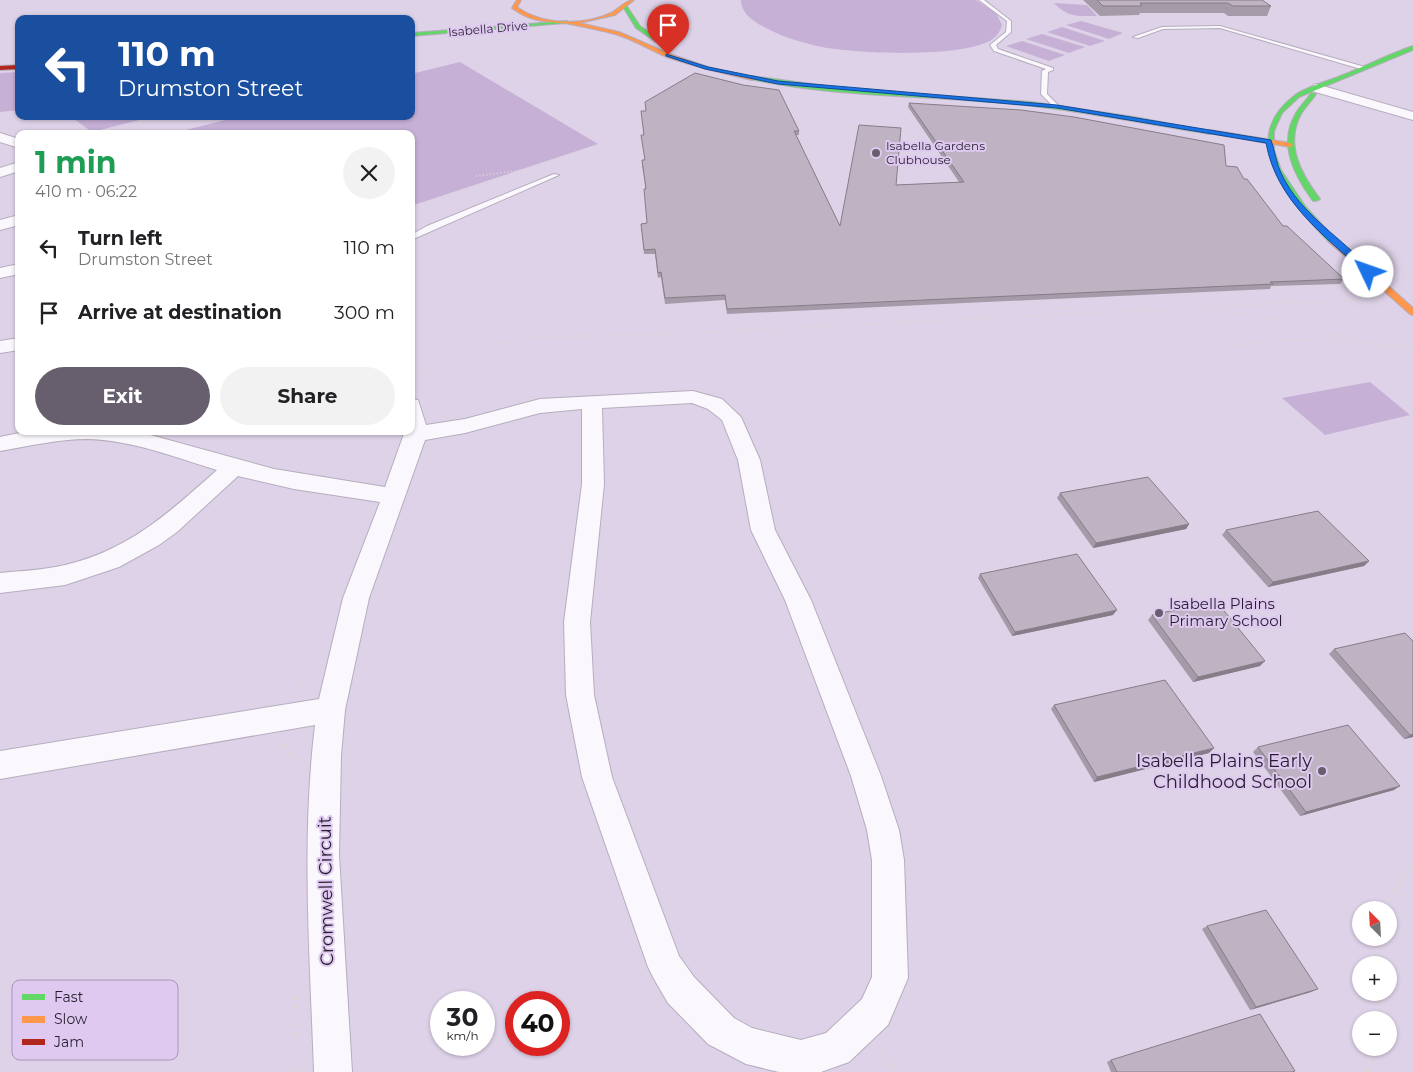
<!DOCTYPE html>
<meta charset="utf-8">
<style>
body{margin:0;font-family:Montserrat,sans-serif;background:#f2f2f2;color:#202124;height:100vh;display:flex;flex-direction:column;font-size:19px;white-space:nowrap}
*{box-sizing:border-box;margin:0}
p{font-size:16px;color:#757577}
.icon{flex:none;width:28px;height:28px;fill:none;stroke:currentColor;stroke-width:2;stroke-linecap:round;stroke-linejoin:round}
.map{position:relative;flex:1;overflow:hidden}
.side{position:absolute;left:15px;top:130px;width:400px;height:305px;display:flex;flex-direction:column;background:#fff;border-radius:10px;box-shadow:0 1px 4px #0004}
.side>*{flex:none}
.banner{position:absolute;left:15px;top:15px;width:400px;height:105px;border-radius:10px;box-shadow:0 1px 4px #0004;background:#1a4fa0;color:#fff;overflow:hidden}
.needle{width:32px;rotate:336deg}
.tools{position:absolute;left:1352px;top:901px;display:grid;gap:10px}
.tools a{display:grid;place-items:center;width:45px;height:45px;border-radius:50%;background:#fff;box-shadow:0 1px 4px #0004;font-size:25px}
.speed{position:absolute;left:430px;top:991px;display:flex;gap:10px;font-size:25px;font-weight:700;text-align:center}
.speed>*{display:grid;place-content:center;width:65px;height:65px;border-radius:50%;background:#fff;box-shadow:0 1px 4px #0004;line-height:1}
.speed small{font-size:12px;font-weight:400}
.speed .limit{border:8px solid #d22;background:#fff;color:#111}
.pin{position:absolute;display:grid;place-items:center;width:42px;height:42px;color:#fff;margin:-51px -21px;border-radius:50% 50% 50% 0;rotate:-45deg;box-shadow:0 0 5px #0007}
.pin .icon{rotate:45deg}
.me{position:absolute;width:55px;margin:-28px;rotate:312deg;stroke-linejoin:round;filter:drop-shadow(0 0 4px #0008)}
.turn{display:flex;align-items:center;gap:18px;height:105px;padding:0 20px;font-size:22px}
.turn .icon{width:65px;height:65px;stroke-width:2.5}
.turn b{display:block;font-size:35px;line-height:42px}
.round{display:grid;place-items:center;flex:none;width:52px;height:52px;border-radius:26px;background:#f2f2f2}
.head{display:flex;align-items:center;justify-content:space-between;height:85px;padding:0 20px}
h1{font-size:30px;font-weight:700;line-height:38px;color:#1e9e55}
.primary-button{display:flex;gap:10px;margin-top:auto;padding:10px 20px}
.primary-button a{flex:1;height:58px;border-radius:30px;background:#675e6e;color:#fff;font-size:20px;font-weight:700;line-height:58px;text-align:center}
.primary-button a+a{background:#f2f2f2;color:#202124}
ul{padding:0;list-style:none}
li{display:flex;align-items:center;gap:15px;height:65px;padding:0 20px}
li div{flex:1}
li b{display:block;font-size:19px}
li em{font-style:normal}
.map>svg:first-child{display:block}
.green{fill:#c6b0d6}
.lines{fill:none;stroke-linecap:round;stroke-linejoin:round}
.lane-casing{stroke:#b6adbe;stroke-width:2}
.street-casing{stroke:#b6adbe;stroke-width:2}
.fast-casing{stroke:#b6adbe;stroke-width:2}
.slow-casing{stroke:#b6adbe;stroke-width:2}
.jam-casing{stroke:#b6adbe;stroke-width:2}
.path-far4{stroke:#d8d5db;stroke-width:1;stroke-dasharray:1 2;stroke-linecap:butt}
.path-far3{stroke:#d8d5db;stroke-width:2;stroke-dasharray:1 2.5;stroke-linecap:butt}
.path-far2{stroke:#d8d5db;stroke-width:2.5;stroke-dasharray:2 3;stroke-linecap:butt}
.path-far1{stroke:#d8d5db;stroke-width:3;stroke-dasharray:2.5 4;stroke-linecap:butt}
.path{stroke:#d8d5db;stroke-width:4.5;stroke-dasharray:4 5;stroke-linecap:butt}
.lane{fill:#faf8fc;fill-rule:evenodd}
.street{fill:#faf8fc;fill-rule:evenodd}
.fast{fill:#63d668;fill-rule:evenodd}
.slow{fill:#ff974d;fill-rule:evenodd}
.jam{fill:#b3261e;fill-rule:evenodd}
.wall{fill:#a49aa8}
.shaded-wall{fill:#867d88}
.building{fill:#bfb3c3;stroke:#867d88}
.route{fill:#1a73e8;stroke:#114b97}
.poi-dot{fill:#675e6e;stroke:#dfc9f1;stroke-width:2}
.labels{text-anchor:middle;stroke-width:4;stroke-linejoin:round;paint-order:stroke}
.far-street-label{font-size:12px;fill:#271f2d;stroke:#dfc9f1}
.far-poi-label{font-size:12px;fill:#271f2d;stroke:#dfc9f1;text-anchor:start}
.poi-label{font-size:15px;fill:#271f2d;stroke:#dfc9f1;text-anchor:start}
.near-poi-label{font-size:18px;fill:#271f2d;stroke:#dfc9f1;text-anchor:end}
.near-street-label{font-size:18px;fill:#271f2d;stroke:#dfc9f1}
.key{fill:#dfc9f1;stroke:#a896b6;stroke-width:1}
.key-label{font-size:14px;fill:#271f2d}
</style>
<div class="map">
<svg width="1413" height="1072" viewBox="0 0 1413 1072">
<rect width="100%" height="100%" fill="#ded2e8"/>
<!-- green -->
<g class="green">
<path d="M741,0H976L996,13L1002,25C1000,33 994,40 985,43C951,57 859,54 822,47C803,43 782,37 764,27C753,21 741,13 741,0Z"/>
<path d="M1054,3L1087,5L1097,16C1078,16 1068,18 1054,3Z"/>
<polygon points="1081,21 1123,33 1109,39 1066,25"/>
<polygon points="1062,27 1105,41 1090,46 1047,32"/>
<polygon points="1042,34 1085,47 1069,53 1026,39"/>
<polygon points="1022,41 1065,55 1049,61 1006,46"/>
<polygon points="460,62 598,144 411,206 411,134 180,134 178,132 241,116 411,116 411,74"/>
<polygon points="19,72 19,110 0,112 0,73"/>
<polygon points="70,116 155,116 92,132"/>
<polygon points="1370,382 1410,415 1325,435 1282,398"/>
</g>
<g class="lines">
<!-- lane casing -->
<g class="lane-casing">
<g id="lane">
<polygon points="979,0 984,0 1011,21 1011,32 996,45 998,49 1053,68 1053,70 1048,72 1047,94 1059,106 1059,108 1055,108 1041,94 1042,71 1046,69 994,51 990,45 1006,32 1007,21"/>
<polygon points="1220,26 1365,67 1366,68 1361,69 1220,28 1163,29 1138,38 1133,37 1162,27"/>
<polygon points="554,174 559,175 411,240 411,235 427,226"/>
</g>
</g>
<!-- street casing -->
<g class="street-casing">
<g id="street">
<polygon points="1316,84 1413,112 1413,120 1312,91 1310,88"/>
<polygon points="0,133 19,139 19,148 0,142"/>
<polygon points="19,162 19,171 0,177 0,168"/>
<polygon points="19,215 19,225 0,230 0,220"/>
<polygon points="19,264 19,274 0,278 0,268"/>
<polygon points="19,338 19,350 0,353 0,341"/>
<path d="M693,391L722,399L741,417L760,460L775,530L811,600L881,776L899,830L904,860L908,978L888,1025L849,1062L821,1072H779L746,1064L708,1044L668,1003L654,979L648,967L582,777L566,695L564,622L582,484V409L540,413L465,433L425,440L369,598L345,710L341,755L339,855L352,1072H314C310,957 301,840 315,725L0,779V751L319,699L343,598L380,502L294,489L238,476L177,532L159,545L119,567L65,585L0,593V573C21,571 44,570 65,565C129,550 170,512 217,470C174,457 132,440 87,439C58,439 29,446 0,451V437L29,431H136L274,469L385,487L405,431H411V399L418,400L426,425L465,419L540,399ZM692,403L708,409L722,420L738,460L751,530L785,600L851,776L867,830L872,860V977L862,999L826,1033L801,1040L752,1028L734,1018L694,977L679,956L612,777L594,695L590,622L604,484L602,408Z"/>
</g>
</g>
<!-- fast casing -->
<g class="fast-casing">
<g id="fast">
<polygon points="622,5 626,5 640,26 660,40 660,42 656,42 636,28"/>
<polygon points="567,21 565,23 411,36 411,33"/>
<path d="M1413,46V50L1299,97L1282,113L1274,131V150L1281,170L1305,206L1336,240L1329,242C1293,204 1234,142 1294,96C1305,87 1329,81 1343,75C1366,66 1389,54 1413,46Z"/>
<path d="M752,76L847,89L1032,102L1134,117L1213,132L1210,134C1141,123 1073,109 1003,103C919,95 833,97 750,79Z"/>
<path d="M1311,93L1316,94C1311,102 1304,108 1300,116C1285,146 1302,175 1320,199L1316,201H1313C1295,176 1278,145 1295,115C1299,107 1306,101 1311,93Z"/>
</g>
</g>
<!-- slow casing -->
<g class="slow-casing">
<g id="slow">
<path d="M517,0H521L517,7C541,25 583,26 611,13C619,9 625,0 634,0L615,15L579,23L619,32L670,54L708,67L755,78L752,80C723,73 695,67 667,57C650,50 633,39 615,34C600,30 585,27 570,24C547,21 532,23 512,8Z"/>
<polygon points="1210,130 1290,143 1293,145 1290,147 1208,133 1208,131"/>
<polygon points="1329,238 1335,238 1413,308 1413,315 1410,314 1329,242"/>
</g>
</g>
<!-- jam casing -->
<g class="jam-casing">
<polygon id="jam" points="19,65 19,69 0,70 0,66"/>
</g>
<!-- path-far4 -->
<g class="path-far4">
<polyline points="1043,0 1052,2 1061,13 1122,31"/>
<polyline points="1307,0 1343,23"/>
<polyline points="1364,0 1405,23"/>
<polyline points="479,10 496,3"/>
<polyline points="1266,24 1413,24"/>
<polyline points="1052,27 1087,17 1145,16"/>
<polyline points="1214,42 1274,90"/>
<polyline points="1167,44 1245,67 1299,66"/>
<polyline points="908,117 909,110"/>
</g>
<!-- path-far3 -->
<g class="path-far3">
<polyline points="790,121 801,122 800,127 835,130 850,126 861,127"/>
<path d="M897,130L912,134L915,146C898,157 899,168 902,187"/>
<polyline points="902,130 908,122 909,115"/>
<polyline points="914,137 930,138 931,136"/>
<polyline points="816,139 818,129"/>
<polyline points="797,141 815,142 816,139 849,141 843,183 820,182"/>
<polyline points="804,142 823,189 819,191"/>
<polyline points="1236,171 1254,174"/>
<polyline points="476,176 523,170"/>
<polyline points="632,204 649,203"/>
<polyline points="1335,208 1358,231 1402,269"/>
</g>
<!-- path-far2 -->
<g class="path-far2">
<polyline points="1401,268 1413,278"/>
<polyline points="1270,285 1278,289 1292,302"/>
<polyline points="999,301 997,301 998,304 1048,303 1051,309 1077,308 1081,313"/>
<polyline points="1216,309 1216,306 1365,300"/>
<polyline points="769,330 784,345"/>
<polyline points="1371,344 1396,362 1413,369"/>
<path d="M1221,353L1224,348C1265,338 1305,340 1347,340"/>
<polyline points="411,375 479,349 499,344 541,337 646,335 1173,309 1216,309 1273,320 1371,344 1413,347"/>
</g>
<!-- path-far1 -->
<polyline class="path-far1" points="297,688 309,677"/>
<!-- path -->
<g class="path">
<polyline points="283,745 297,759"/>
<polyline points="1388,910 1394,889 1413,865"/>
<polyline points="1373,965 1380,938"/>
<polyline points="1377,992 1381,1008 1381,1020"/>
<polyline points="879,1050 895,1072"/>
<polyline points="293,1072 295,990"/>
<polyline points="1368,1072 1378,1048"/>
</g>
<!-- lane -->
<use href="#lane" class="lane"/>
<!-- street -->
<use href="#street" class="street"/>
<!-- fast -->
<use href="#fast" class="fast"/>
<!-- slow -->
<use href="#slow" class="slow"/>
<!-- jam -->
<use href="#jam" class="jam"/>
</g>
<!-- wall -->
<g class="wall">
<polygon points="1083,0 1262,0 1271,6 1267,16 1228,16 1224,13 1140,13 1139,15 1100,16"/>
<polygon points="909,103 1226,166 1244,179 1283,226 1344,279 1340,284 1271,286 1270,289 727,314 725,300 665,304 661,277 658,278 655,254 644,254 641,224 647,223 646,189 642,165 645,160 641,135 799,131 799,135 796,135 840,226 896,185 959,182 908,107"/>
<polygon points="1060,493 1189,524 1186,529 1093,548 1057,498"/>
<polygon points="1226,530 1369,561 1364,566 1268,587 1222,535"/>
<polygon points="980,574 1113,615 1012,636 978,578"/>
<polygon points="1152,615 1260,666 1193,682 1148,620"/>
<polygon points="1334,649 1413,737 1404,739 1329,654"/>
<polygon points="1054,705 1214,748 1209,753 1094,782 1051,709"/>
<polygon points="1258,747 1394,790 1300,816 1253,752"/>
<polygon points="1207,926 1311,992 1250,1010 1202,929"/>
<polygon points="1111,1060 1292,1072 1111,1072 1107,1062"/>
</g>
<!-- shaded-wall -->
<g class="shaded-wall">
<polygon points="1189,524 1186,529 1093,548 1096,543"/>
<polygon points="1369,561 1364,566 1268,587 1273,582"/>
<polygon points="1117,610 1113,615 1012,636 1015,632"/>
<polygon points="1265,661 1260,666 1193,682 1198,677"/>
<polygon points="1413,734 1413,737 1404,739 1410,735"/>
<polygon points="1214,748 1209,753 1094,782 1097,777"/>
<polygon points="1400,786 1394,790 1300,816 1306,812"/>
<polygon points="1318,989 1311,992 1250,1010 1256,1007"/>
</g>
<!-- building -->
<g class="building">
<polygon points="1097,0 1262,0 1271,6 1233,6 1228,3 1140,3 1142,6 1103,6"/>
<polygon points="695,73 743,85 779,90 799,131 794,131 840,226 859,125 901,128 896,185 964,182 909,103 1021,110 1074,117 1224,145 1226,166 1237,167 1244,179 1247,179 1283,226 1287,226 1344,279 1270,282 1273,284 727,309 725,295 665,298 661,272 658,273 655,249 644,250 641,224 647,223 644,189 646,189 642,160 645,160 641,135 644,135 641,111 646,111 645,102"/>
<polygon points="1148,477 1189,524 1096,543 1060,493"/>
<polygon points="1318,511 1369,561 1273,582 1226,530"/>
<polygon points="1077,554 1117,610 1015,632 980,574"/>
<polygon points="1216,601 1265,661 1198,677 1152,615"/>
<polygon points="1405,633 1413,641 1413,734 1410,735 1334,649"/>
<polygon points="1165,680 1214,748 1097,777 1054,705"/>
<polygon points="1348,725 1400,786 1306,812 1258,747"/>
<polygon points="1266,910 1318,989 1256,1007 1207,926"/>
<polygon points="1260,1014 1295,1071 1292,1072 1117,1072 1111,1060"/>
</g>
<!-- route -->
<path class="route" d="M666,54L708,67L778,81L1057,105L1271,140C1275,151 1276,163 1281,173C1301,216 1343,238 1373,272L1366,274C1324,235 1277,202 1266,143L1057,108L778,84L705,69L666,56Z"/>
<!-- markers -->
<g class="poi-dot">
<circle cx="876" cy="153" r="5"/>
<circle cx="1159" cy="613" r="5"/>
<circle cx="1322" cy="771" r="5"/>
</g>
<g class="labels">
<!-- far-street labels -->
<g class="far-street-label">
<text transform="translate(488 29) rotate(-5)" y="4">Isabella Drive</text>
</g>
<!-- far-poi labels -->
<g class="far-poi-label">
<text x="886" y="150">Isabella Gardens<tspan x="886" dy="14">Clubhouse</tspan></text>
</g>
<!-- poi labels -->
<g class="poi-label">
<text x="1169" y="609">Isabella Plains<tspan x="1169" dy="17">Primary School</tspan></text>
</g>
<!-- near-poi labels -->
<g class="near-poi-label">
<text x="1312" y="767">Isabella Plains Early<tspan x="1312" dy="21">Childhood School</tspan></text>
</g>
<!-- near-street labels -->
<g class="near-street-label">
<text transform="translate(326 891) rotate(-91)" y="6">Cromwell Circuit</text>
</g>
</g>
<!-- legend -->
<rect x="12" y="980" width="166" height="80" rx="8" class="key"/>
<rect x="22" y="994" width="23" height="6" fill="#63d668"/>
<rect x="22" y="1016" width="23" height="7" fill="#ff974d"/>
<rect x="22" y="1039" width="23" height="6" fill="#b3261e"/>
<g class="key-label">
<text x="54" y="1002">Fast</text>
<text x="54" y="1024">Slow</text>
<text x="54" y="1047">Jam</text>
</g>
</svg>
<div class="tools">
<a><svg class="needle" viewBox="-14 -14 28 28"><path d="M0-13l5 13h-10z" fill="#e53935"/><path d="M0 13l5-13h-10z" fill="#757577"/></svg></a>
<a>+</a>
<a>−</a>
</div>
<div class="speed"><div>30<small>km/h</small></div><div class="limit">40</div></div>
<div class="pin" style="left:668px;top:55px;background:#d93025"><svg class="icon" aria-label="arrive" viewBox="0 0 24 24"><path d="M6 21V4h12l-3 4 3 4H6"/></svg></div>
<svg class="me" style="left:1368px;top:272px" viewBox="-20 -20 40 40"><circle r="19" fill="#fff"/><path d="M0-13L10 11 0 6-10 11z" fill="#1a73e8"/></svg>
<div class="banner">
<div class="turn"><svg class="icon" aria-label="left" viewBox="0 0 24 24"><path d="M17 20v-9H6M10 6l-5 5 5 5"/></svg><div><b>110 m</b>Drumston Street</div></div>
</div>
<section class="side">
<div class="head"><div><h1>1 min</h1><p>410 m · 06:22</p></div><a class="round"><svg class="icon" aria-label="close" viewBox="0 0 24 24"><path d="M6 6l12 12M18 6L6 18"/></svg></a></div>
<ul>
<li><svg class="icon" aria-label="left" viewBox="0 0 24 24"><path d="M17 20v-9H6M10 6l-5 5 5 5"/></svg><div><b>Turn left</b><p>Drumston Street</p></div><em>110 m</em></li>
<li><svg class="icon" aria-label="arrive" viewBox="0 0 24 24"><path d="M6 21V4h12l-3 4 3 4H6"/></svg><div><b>Arrive at destination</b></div><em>300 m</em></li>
</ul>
<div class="primary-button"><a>Exit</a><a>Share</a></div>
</section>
</div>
